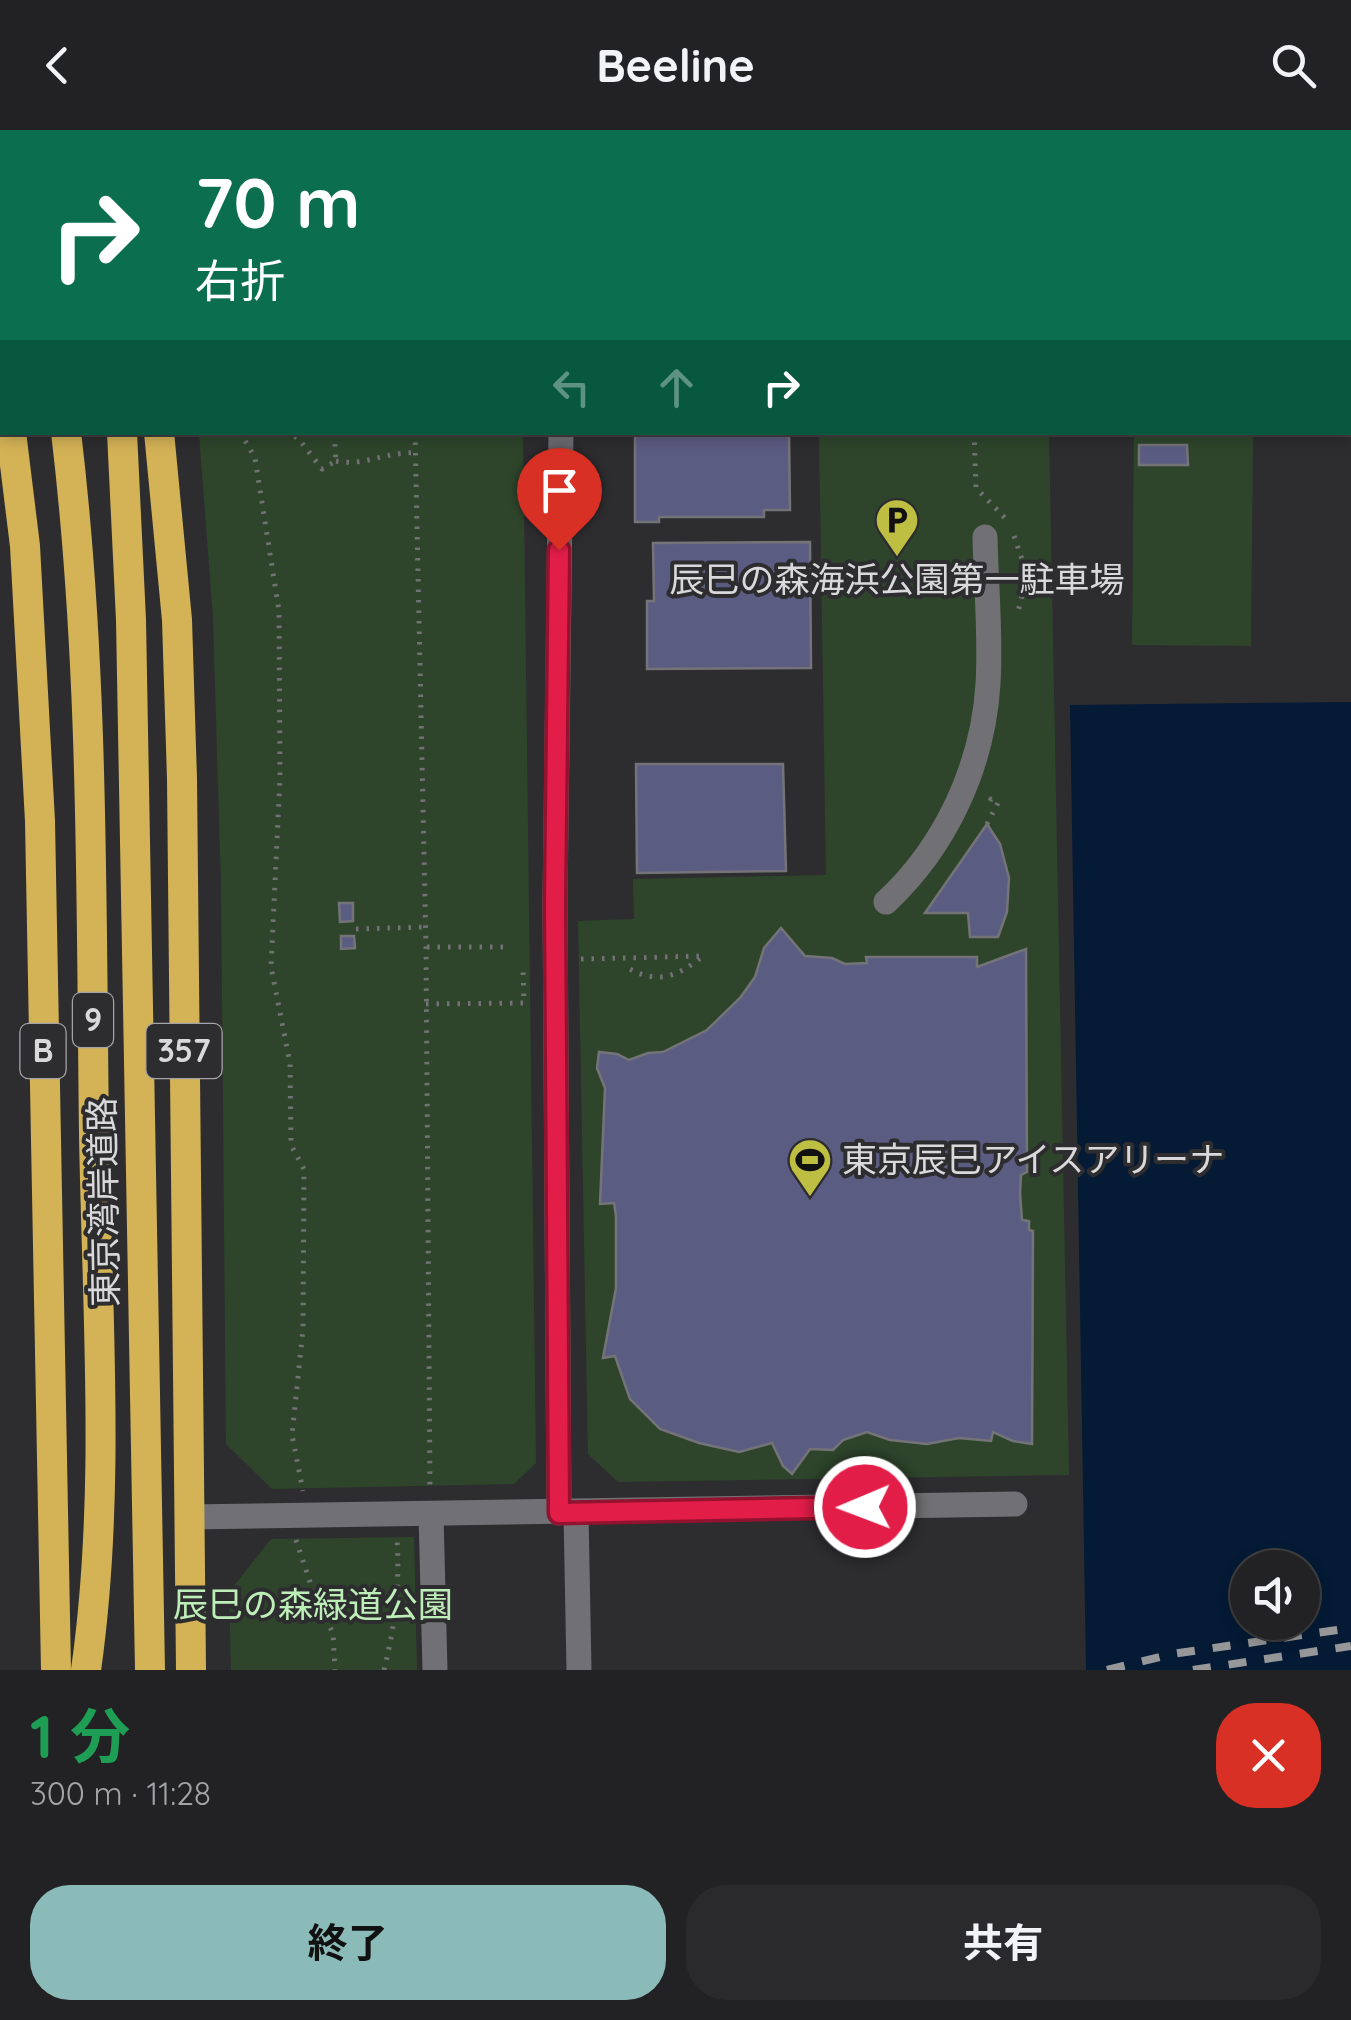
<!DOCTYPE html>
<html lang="ja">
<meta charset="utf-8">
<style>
body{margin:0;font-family:Quicksand,"Noto Sans JP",sans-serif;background:#2a2a2c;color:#f1f3f6;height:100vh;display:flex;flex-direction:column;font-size:38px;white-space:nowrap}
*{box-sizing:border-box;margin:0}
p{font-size:32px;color:#a2a4a6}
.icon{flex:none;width:55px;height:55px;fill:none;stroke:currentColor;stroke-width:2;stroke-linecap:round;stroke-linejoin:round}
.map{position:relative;height:1540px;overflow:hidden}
.sheet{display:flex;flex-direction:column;background:#222224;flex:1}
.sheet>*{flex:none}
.banner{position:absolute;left:0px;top:0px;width:1352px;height:305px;box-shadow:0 5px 15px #0003,0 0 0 2px #3f3f41;background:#0b6e4f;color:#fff;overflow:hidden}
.tools{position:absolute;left:1230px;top:1420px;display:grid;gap:20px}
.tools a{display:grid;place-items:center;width:90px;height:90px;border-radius:50%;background:#222224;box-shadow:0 5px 15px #0003,0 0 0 2px #3f3f41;font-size:50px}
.pin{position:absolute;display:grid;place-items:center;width:85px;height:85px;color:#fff;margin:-102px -42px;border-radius:50% 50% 50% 0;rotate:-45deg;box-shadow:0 0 10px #0007}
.pin .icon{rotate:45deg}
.me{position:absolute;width:110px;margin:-55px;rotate:269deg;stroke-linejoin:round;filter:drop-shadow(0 0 8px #0008)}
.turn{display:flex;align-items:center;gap:35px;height:210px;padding:0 30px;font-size:45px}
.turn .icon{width:130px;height:130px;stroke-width:2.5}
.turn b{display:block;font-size:70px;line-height:85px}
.lanes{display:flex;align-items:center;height:95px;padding:0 30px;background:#0003;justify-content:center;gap:50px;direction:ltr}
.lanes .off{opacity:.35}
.round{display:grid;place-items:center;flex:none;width:105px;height:105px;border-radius:40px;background:#2a2a2c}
.overview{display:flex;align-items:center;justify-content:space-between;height:170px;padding:0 30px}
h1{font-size:60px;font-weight:700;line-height:75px;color:#1e9e55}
.button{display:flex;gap:20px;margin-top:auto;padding:20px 30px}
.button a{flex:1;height:115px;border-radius:40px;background:#8bbbb9;color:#111;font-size:40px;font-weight:700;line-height:115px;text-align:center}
.button a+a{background:#2a2a2c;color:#f1f3f6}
header{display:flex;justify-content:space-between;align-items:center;height:130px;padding:0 30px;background:#222224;font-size:45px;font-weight:700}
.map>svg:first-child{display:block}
.green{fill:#2e452b}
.water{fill:#041a35;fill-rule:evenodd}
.building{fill:#5b5c82;stroke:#747478;stroke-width:2.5}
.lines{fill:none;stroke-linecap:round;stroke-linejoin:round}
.path{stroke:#727275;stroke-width:5;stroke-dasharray:2.5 8;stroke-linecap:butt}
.minor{stroke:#717175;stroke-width:25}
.highway{stroke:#d4b256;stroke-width:30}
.rail{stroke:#979799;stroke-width:8;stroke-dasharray:18 18;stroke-linecap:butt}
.route-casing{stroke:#92132f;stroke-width:25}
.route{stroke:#e11d48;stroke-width:18}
.labels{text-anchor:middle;stroke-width:8;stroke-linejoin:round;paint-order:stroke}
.shield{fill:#2d2d30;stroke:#a5a5a8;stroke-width:2.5}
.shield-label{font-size:32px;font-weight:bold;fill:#d9d9db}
.poi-label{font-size:35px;fill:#d9d9db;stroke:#2d2d30}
.street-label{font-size:35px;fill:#d9d9db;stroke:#2d2d30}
.park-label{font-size:35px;fill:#beeeb7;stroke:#2d2d30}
</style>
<header><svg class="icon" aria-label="back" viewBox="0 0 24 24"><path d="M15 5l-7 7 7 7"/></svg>Beeline<svg class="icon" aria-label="search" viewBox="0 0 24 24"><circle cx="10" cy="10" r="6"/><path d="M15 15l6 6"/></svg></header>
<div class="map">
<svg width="1351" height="1540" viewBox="0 0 1351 1540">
<rect width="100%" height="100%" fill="#2d2d30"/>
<!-- green -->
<g class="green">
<polygon points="141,0 519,0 519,2 142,2"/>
<polygon points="199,303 523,303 536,1333 514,1354 272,1359 226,1314 221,755 213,488"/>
<polygon points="819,303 1049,303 1069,1345 618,1352 588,1324 578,791 634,789 633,749 826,745"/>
<polygon points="1134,303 1253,303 1251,516 1132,515"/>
<polygon points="414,1407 417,1540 231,1540 229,1462 271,1409"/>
</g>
<!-- water -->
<path class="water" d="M1351,572V1540H1086L1070,575ZM1248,1438H1302V1492H1248Z"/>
<!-- building -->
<g class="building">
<rect x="632" y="0" width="215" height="2"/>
<polygon points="904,0 1119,0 904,2"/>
<polygon points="635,302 789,302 790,380 764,380 764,387 659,387 659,392 635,392"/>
<polygon points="1139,315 1187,315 1188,335 1139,335"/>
<polygon points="810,412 811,538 647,539 647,471 654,471 653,413"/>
<polygon points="636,634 783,634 786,741 637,743"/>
<polygon points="987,694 1000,714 1009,748 1007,782 998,807 970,807 968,783 925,783"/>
<polygon points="339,773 353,773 353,791 340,792"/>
<polygon points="781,798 805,826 832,828 845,834 867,833 866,827 977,827 977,837 1026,819 1027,1042 1021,1045 1020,1063 1022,1090 1029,1091 1029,1100 1033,1101 1032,1314 1013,1311 993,1302 991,1311 959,1308 927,1314 890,1310 867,1302 843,1310 833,1320 810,1319 792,1344 783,1336 772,1313 739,1322 699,1313 660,1299 630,1269 615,1226 603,1228 616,1158 616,1086 614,1073 600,1074 605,958 597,938 599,922 617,924 629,930 648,923 663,922 707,900 740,868 755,847 764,818"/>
<polygon points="341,806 354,806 355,818 341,819"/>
</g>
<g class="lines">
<!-- path -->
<g class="path">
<polyline points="215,0 215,2"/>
<polyline points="260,0 262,2"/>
<polyline points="411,0 411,2"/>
<polyline points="353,2 353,0"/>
<polyline points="1350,50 1351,50"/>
<polyline points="1350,133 1351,133"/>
<polyline points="240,302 255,328 279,481 280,647 271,837 290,933 291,1015 304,1039 303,1199 292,1305 303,1361"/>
<polyline points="285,302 298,308 322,339 336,331 334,302"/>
<polyline points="415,302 426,817 430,1359"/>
<polyline points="974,302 976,358 1008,391"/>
<path d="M336,331C363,337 387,321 415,323"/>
<polyline points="1014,406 1027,444 1017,486"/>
<polyline points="987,694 998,673 991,669 989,673"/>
<polyline points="356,799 424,797"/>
<polyline points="427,817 509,817"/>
<path d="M581,829L703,826C677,847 657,855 626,837"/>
<polyline points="426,874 524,873 523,839"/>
<polyline points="296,1410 315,1467 333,1503 335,1540"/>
<path d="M384,1540C395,1496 400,1454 397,1409"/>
</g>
<!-- minor -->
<g class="minor">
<polyline points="562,0 562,2"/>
<polyline points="876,0 877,2"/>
<polyline points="1187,0 1187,2"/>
<polyline points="0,84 2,92"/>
<polyline points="1350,170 1351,170"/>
<path d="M886,772C946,716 983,636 988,554C991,506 986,455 985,407"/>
<polyline points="559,1383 555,773 561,302"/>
<polyline points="576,1383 579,1540"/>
<polyline points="431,1384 435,1540"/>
<polyline points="188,1387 1015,1374"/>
</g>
<!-- highway -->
<g class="highway">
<polyline points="7,0 8,2"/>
<polyline points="107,0 107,2"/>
<polyline points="0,213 2,231"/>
<polyline points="11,302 25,416 40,691 56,1540"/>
<path d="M66,302C94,535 91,770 94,1004C97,1182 111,1364 86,1540"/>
<polyline points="122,302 131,490 150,1540"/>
<polyline points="159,302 177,490 182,649 191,1540"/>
</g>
<!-- rail -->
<g class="rail">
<polyline points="1107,1540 1172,1524 1351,1498"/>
<polyline points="1193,1540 1351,1516"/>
</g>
</g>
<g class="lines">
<!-- route casing -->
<g class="route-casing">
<polyline id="route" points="559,420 555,773 559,1383 865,1377"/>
</g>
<!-- route -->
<use href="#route" class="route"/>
</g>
<!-- icons -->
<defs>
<g id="parking-pin" transform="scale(2.25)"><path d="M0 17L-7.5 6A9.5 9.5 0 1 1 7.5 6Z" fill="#bebe42" stroke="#2d2d30"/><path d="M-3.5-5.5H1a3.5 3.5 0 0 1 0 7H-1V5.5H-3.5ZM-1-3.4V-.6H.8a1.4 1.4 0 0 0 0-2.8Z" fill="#111"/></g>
<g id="stadium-pin" transform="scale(2.25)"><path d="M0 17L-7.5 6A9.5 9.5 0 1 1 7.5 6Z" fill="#bebe42" stroke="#2d2d30"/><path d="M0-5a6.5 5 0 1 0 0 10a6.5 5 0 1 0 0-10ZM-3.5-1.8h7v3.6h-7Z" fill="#111"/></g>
</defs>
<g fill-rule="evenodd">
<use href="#parking-pin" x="897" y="390"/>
<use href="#stadium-pin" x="810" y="1030"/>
</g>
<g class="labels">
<!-- shield labels -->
<g class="shield">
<rect x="73" y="863" width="40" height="54" rx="8"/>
<rect x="20.5" y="894" width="45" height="54" rx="8"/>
<rect x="146.5" y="894" width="75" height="54" rx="8"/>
</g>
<g class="shield-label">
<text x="93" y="901">9</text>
<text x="43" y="932">B</text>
<text x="184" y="932">357</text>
</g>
<!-- poi labels -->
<g class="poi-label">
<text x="897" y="462">辰巳の森海浜公園第一駐車場</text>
<text x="842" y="1042" text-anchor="start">東京辰巳アイスアリーナ</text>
</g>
<!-- street labels -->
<g class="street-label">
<text transform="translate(104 1072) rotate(-91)" y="12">東京湾岸道路</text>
</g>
<!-- park labels -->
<g class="park-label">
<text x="313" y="1487">辰巳の森緑道公園</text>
</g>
</g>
</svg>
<div class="tools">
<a><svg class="icon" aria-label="sound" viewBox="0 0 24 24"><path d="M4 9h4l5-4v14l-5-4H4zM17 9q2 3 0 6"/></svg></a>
</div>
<div class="pin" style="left:559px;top:420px;background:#d93025"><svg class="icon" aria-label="arrive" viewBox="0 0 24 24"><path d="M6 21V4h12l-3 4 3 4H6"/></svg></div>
<svg class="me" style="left:865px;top:1377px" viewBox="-20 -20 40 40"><circle r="17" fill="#e11d48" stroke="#fff" stroke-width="3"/><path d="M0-11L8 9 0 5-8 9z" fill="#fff"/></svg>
<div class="banner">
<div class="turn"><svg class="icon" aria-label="right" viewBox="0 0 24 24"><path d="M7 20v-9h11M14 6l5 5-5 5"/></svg><div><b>70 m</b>右折</div></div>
<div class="lanes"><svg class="icon off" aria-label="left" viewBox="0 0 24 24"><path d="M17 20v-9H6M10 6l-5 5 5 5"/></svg><svg class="icon off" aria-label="ahead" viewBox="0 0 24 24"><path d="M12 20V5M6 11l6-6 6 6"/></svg><svg class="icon" aria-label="right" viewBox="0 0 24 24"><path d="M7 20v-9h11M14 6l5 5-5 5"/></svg></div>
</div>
</div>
<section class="sheet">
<div class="overview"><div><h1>1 分</h1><p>300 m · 11:28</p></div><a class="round" style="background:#d93025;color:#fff"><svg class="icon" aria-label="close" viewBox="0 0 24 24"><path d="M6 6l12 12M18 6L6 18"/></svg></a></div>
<div class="button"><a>終了</a><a>共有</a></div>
</section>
